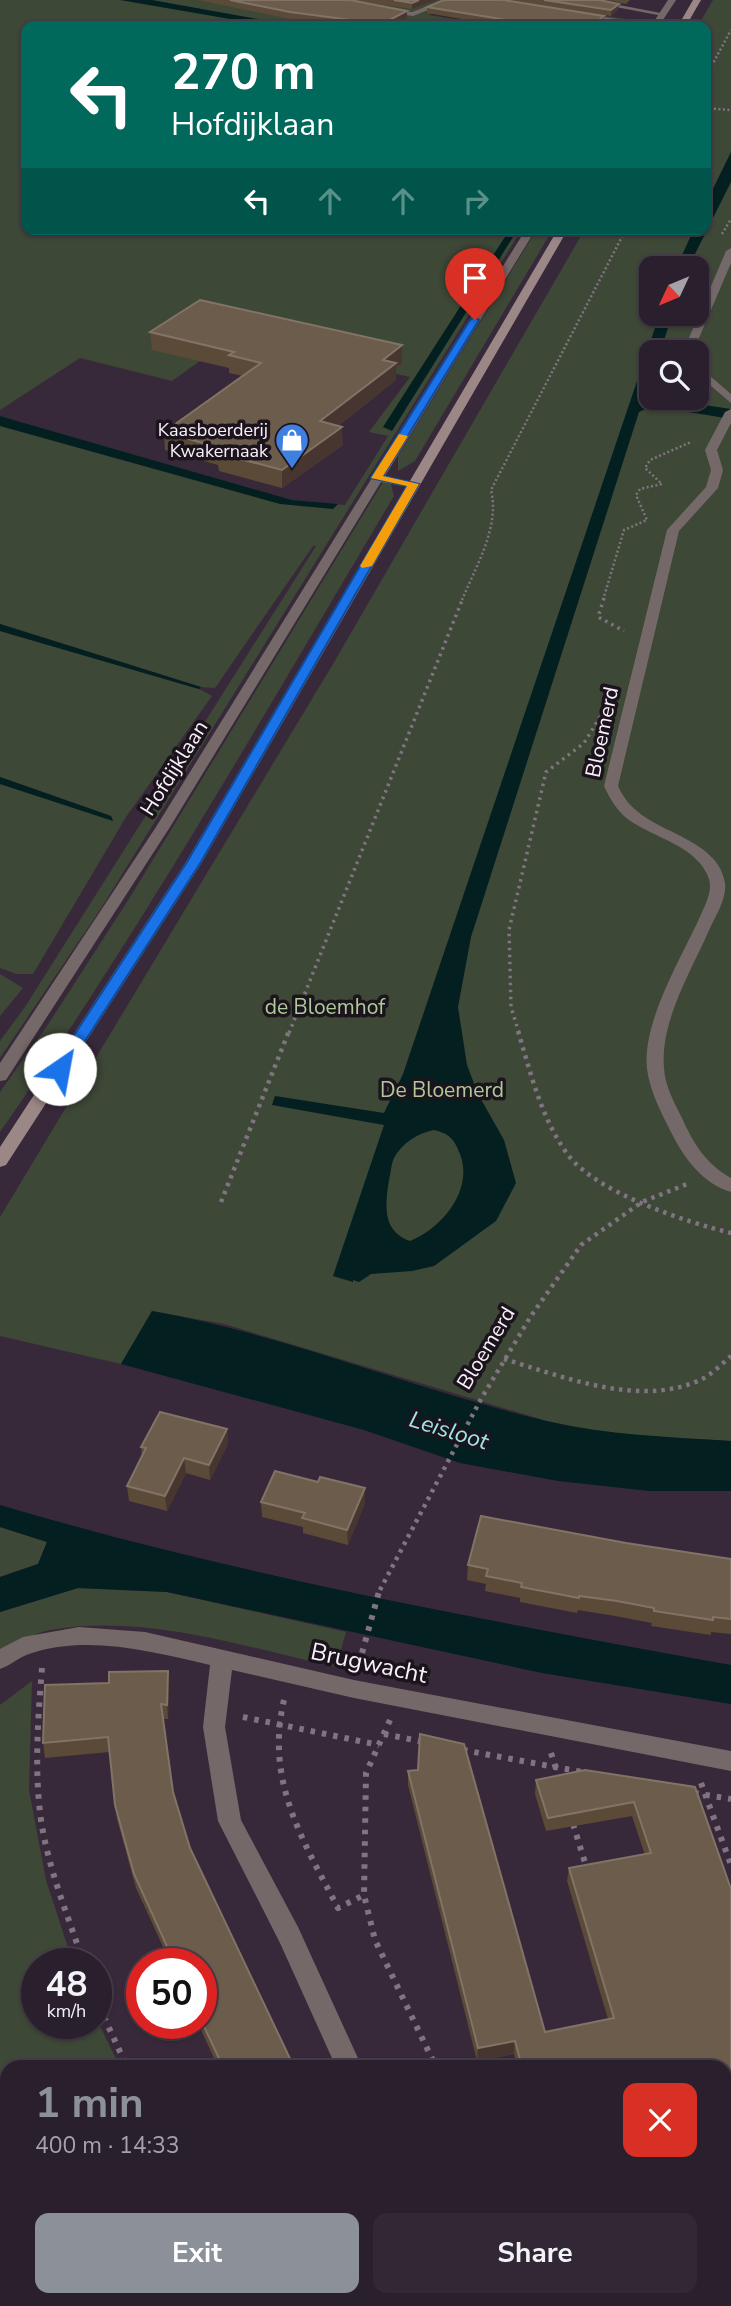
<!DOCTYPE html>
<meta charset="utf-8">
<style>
body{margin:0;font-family:"Nunito Sans",sans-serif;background:#322734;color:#f1f3f6;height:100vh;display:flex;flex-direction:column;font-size:26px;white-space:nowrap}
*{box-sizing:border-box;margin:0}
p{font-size:23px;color:#a5a2a9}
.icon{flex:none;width:38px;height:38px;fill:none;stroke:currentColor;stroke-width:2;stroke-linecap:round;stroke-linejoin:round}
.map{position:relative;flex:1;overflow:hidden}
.side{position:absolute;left:0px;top:2060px;width:732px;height:247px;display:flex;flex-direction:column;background:#2a1f2c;border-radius:21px 21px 0 0;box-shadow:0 2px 5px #0004,0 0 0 2px #463d48}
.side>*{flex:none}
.hud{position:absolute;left:21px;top:21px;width:690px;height:214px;border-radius:14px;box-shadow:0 2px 5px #0004,0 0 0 2px #463d48;background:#00695c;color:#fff;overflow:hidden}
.needle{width:46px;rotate:226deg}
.tools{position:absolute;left:639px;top:256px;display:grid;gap:14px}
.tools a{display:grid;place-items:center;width:70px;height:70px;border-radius:14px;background:#2a1f2c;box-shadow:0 2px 5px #0004,0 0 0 2px #463d48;font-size:35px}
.speed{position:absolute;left:21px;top:1948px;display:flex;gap:14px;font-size:35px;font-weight:700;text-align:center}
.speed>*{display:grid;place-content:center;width:91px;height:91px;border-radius:50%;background:#2a1f2c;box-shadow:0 2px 5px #0004,0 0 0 2px #463d48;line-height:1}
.speed small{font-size:18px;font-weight:400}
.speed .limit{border:10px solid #d22;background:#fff;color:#111}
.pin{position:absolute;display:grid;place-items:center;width:60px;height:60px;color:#fff;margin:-72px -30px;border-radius:50% 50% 50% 0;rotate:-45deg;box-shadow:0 0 7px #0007}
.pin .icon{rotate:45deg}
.me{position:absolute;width:77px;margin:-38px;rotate:33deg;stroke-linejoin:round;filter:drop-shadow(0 0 5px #0008)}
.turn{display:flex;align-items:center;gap:24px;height:147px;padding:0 35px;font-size:32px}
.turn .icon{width:91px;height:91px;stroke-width:2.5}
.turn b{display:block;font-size:49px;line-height:60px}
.lanes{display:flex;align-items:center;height:66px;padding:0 35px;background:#0003;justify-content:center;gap:35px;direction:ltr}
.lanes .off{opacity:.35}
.round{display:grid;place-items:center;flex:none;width:74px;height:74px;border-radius:14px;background:#322734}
.head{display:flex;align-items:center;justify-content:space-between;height:119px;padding:0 35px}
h1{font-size:42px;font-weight:700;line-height:52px;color:#8c9099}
.cta{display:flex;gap:14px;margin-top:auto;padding:14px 35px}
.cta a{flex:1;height:80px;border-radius:14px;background:#8c9099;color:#fff;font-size:28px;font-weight:700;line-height:80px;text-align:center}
.cta a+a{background:#322734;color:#f1f3f6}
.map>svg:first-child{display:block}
.green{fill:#3e4837;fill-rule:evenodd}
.water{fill:#031f20;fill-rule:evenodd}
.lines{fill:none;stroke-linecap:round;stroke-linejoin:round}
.path-far3{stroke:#817482;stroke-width:2.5;stroke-dasharray:2 2.5;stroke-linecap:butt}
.path-far2{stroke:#817482;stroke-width:3.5;stroke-dasharray:2.5 4.5;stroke-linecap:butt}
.path-far1{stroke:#817482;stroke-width:4.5;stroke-dasharray:3.5 5;stroke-linecap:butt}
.path{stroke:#817482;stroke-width:6;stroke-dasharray:4.5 7;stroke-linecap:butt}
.lane{fill:#756868;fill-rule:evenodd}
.street{fill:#756868;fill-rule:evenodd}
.secondary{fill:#9c8787;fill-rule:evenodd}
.wall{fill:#5b4a37}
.shaded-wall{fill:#46362f}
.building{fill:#6c5c4c;stroke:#827367;stroke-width:2}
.route{fill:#1a73e8;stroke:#114b97;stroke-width:2}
.slow{fill:#f59e0b}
.labels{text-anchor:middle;stroke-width:7;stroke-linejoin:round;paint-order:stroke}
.far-poi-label{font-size:18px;fill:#faf0fb;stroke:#1b141c;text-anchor:end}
.street-label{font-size:21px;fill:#faf0fb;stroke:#1b141c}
.park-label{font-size:21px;fill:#afca9a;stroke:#1b141c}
.water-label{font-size:23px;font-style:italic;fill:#9de6e9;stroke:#1b141c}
.near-street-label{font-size:24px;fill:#faf0fb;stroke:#1b141c}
</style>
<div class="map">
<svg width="731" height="2306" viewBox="0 0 731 2306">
<rect width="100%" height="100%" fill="#38293a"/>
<!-- green -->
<g class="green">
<polygon points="0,0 496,0 641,21 646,26 614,26 614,23 465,2 450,3 429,15 496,26 26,26 26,177 20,180 26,182 26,229 522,229 100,910 0,1058 0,1041 25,1007 316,546 313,546 215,688 201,687 0,624 0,416 292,500 345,505 388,436 369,432 410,377 232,338 172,381 80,358 0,410"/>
<path d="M713,0H731V1441L609,1434L547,1421L224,1324L152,1311L121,1364L0,1336V1217L333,664L585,229H705V26H698ZM651,268H696V313H651ZM651,352H696V397H651Z"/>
<polygon points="537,229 553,229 415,461 398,471 398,456"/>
<path d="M383,482L391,484L394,496C266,711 143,927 0,1132V1092L49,1023L132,894Z"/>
<polygon points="0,631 199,689 212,696 126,817 33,974 16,974 0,968 0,784 113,820 111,816 0,777"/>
<polygon points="0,974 23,988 0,1016"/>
<polygon points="0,1527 47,1542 38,1564 0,1577"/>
<path d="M78,1588L167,1592L346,1632L336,1667C244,1647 145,1613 50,1630C33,1633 15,1645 0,1651V1612Z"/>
<polygon points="32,1681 29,1790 46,1880 73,1963 37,1964 37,2023 96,2023 96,2018 120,2067 7,2067 7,2300 193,2300 195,2306 0,2306 0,1705"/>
</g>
<!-- water -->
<g class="water">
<polygon points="120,0 152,0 297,26 271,26"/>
<polygon points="731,152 731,182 688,268 676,268 694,229 705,229 705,205"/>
<polygon points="510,229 518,229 392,431 383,427"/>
<path d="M660,313H673L660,352H651V397L731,409V419L652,406L639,412L471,937L458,1007L467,1065L478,1094L504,1140L516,1183L496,1221L434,1266L412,1271L371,1274L359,1282L353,1280V1282L333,1276L384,1125L272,1105L275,1096L384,1113L403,1074ZM434,1130C450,1134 454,1139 460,1154C474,1190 442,1228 410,1241C382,1231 385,1205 389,1180C391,1173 391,1164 394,1158C402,1143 418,1133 434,1130Z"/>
<polygon points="0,416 292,500 338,504 333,509 280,504 0,426"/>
<polygon points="0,624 201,687 199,689 0,631"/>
<polygon points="0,777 111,816 113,821 0,784"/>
<path d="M152,1311C287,1335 413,1389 546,1421C607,1435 669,1437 731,1441V1491H649L558,1481L460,1463L364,1430L121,1364Z"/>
<path d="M0,1505C240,1576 485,1620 731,1665V1704L542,1673L167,1592L78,1588L0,1612V1577L38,1564L47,1542L0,1527Z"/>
</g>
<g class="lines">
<!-- path-far3 -->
<g class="path-far3">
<polyline points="705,78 731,30"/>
<polyline points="705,108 731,110"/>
<polyline points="722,234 731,219"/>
<path d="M462,600C476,566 500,527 491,490L626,229"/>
<polyline points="603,600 624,530 647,520 636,495 640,489 662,484 645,468 650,460 691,442"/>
</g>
<!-- path-far2 -->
<g class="path-far2">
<polyline points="604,598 598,617 624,631"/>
<polyline points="289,1033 463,598"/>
<polyline points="519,1033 511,1007 509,930 546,772 584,743 602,714"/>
</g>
<!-- path-far1 -->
<g class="path-far1">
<path d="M518,1031C531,1074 541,1118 568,1155C597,1193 686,1222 731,1233"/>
<polyline points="221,1202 289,1031"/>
<path d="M504,1359C564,1377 645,1410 706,1377C715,1371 723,1363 731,1356"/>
<polyline points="380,1590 481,1399 531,1316 581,1245 642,1202 687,1184"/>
</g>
<!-- path -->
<g class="path">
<polyline points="359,1664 380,1588"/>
<path d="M42,1668C38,1718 34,1770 41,1820C48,1867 66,1911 81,1955"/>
<path d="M284,1700C265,1780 302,1839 338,1908L364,1895"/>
<polyline points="243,1717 379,1745"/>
<polyline points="390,1720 366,1773 364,1895 375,1940 436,2067"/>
<polyline points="384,1734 424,1742"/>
<polyline points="463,1750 582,1772"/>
<polyline points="551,1753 559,1778"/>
<polyline points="701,1783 731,1865"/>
<polyline points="694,1793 731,1799"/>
<polyline points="573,1824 587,1869"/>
<polyline points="104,2017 127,2067"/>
<polyline points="201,2300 202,2306"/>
<polyline points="501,2300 502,2306"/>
</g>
<!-- lane -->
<g class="lane">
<polygon points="444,0 453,0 413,16 385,12 388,10 412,12"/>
<polygon points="579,0 593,0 666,14 663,16"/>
<polygon points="587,15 655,24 658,26 642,26 585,18"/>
</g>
<!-- street -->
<g class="street">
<polygon points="668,0 676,0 659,26 651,26"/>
<polygon points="526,229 536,229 385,476 420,484 414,488 381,482 170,827 6,1080 0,1081 0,1063 156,827"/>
<polygon points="731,248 731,263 693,352 683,352 726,251"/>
<polygon points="696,364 731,394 731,403 696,373"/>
<path d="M731,409V423L717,450L723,470L718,488L679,531L618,786C623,796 628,804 637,811C663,834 719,842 725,883C727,898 716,915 710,928C692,970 660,1020 664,1068C665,1086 674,1102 682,1118C693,1143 706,1164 731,1178V1192C703,1184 684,1158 672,1134C662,1114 650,1092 647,1069C642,1023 680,960 699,919C704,907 713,892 709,879C698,846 654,838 629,820C617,811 610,799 604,786L667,530L706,487L711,470L705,450L725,412Z"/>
<path d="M79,1627L145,1632L354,1680L731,1751V1771L354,1698L232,1670L225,1727L241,1820L298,1927L362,2067H336L280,1943L218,1821L203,1727L210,1665C153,1652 87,1634 29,1654C19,1657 10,1666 0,1669V1649L23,1637Z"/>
<polygon points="414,2300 441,2300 444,2306 416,2306"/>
</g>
<!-- secondary -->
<g class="secondary">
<polygon points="693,0 701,0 686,26 678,26"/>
<polygon points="558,229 568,229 202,862 6,1165 0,1167 0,1147 186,862"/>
</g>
</g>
<!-- wall -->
<g class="wall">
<polygon points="198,0 350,0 407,11 407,18 391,26 346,26 290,19"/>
<polygon points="350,0 437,0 412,9"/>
<polygon points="444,0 600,0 619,4 618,10 611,16 553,8 604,16 603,23 599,26 503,26 427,13 427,7"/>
<polygon points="607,0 630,0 626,4"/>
<polygon points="150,332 402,345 402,363 396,367 396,380 338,426 343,445 282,488 219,471 218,465 165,450 164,432 243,376 229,373 229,368 152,350"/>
<polygon points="227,1429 228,1444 210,1480 186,1473 167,1511 129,1501 127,1486 142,1457 141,1447"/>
<polygon points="261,1502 365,1503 348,1545 303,1533 303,1527 262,1517"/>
<polygon points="626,1543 731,1559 731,1634 711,1632 711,1635 651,1626 652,1623 615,1616 578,1610 577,1613 520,1602 520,1598 485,1591 486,1584 467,1580 468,1565"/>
<polygon points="169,1685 168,1719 163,1719 173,1792 190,1848 294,2067 218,2067 198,2023 201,2023 201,1964 171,1964 136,1888 117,1819 109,1752 45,1758 43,1743"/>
<polygon points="408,1771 545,2032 608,2019 567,1881 569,1868 645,1855 632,1816 546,1831 535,1794 536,1780 695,1787 731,1889 731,2202 724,2203 724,2067 517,2067 514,2054 477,2061 408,1785"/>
<polygon points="294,2300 369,2300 370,2306 296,2306"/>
<polygon points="571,2300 724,2300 731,2306 573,2306"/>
</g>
<!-- shaded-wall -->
<g class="shaded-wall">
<polygon points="419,0 437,0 412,9 412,3"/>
<polygon points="619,4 618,10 611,16 611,10"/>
<polygon points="407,11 407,18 391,26 382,26 382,24"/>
<polygon points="604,16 603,23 599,26 592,26"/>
<polygon points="402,345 402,363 396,367 396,380 321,439 320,421 383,360"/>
<polygon points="342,427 343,445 282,488 282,470"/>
<polygon points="227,1429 228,1444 210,1480 209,1465"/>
<polygon points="184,1458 186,1473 167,1511 165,1496"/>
<polygon points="365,1488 365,1503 348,1545 347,1530"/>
<polygon points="168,1671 169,1685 168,1719 167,1705"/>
<polygon points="515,2041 514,2054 477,2061 478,2048"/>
<polygon points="731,2190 731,2202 724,2203 724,2191"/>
</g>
<!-- building -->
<g class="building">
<polygon points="230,0 350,0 407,11 382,24 290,12"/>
<polygon points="394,0 419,0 412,3"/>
<polygon points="444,0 503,0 604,16 592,26 543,26 427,7"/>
<polygon points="544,0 600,0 619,4 611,10"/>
<polygon points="200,300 402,345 383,360 396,363 320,421 342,427 282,470 218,453 224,449 164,432 261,363 229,355 234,352 150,332"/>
<polygon points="160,1412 227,1429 209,1465 184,1458 165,1496 127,1486 146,1448 141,1447"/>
<polygon points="275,1471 318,1482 320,1477 365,1488 347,1530 302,1518 305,1513 261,1502"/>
<polygon points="481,1516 626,1543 731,1559 731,1619 713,1617 713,1620 654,1611 654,1608 617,1601 579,1596 579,1598 521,1587 522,1583 486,1576 488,1569 468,1565"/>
<polygon points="168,1671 167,1705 161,1704 173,1792 190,1848 294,2067 223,2067 201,2020 201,1964 175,1964 134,1874 115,1805 108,1737 43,1743 45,1685 109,1683 109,1672"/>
<polygon points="420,1734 464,1744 545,2032 614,2018 569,1868 651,1853 634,1802 548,1818 536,1780 585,1770 695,1787 731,1889 731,2190 724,2191 724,2067 522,2067 515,2041 478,2048 408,1771 418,1770"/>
<polygon points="731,2244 731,2306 578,2306 576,2300 724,2300 724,2246"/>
<polygon points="297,2300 369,2300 370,2306 299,2306"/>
</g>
<!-- route -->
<polygon class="route" points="475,317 479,320 383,476 419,484 201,862 65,1072 54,1072 52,1069 187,862 407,486 371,478 470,320"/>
<!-- slow -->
<polygon class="slow" points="399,434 408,436 383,476 419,484 372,566 362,568 360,566 407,486 371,478"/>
<!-- icons -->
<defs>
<g id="shop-pin" transform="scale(1.75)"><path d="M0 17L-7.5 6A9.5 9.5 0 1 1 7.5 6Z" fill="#3f7fe0" stroke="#1b141c"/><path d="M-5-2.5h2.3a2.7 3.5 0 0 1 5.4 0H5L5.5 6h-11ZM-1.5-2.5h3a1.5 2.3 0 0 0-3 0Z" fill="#fff"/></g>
</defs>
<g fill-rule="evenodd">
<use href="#shop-pin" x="292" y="440"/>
</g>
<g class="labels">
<!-- far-poi labels -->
<g class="far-poi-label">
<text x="268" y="436">Kaasboerderij<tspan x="268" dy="21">Kwakernaak</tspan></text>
</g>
<!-- street labels -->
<g class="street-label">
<text transform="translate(602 732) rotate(-78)" y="7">Bloemerd</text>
<text transform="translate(174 768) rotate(-58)" y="7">Hofdijklaan</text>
<text transform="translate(486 1348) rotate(-59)" y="7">Bloemerd</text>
</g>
<!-- park labels -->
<g class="park-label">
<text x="325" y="1014">de Bloemhof</text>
<text x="442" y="1097">De Bloemerd</text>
</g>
<!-- water labels -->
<g class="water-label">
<text transform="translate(449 1430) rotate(17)" y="8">Leisloot</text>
</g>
<!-- near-street labels -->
<g class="near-street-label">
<text transform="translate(369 1663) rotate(12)" y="8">Brugwacht</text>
</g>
</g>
</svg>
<div class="tools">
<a><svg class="needle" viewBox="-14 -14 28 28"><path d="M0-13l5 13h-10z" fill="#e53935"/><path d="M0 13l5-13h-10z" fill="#a5a2a9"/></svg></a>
<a><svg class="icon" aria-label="search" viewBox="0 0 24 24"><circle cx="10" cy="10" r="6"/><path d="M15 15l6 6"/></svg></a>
</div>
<div class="speed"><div>48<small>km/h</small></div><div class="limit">50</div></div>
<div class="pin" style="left:475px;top:320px;background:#d93025"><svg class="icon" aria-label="arrive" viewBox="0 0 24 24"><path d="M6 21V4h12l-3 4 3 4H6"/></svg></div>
<svg class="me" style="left:60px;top:1069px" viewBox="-20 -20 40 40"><circle r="19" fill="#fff"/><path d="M0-13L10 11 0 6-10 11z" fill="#1a73e8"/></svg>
<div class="hud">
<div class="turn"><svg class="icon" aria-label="left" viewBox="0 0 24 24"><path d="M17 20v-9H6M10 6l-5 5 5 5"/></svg><div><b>270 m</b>Hofdijklaan</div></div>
<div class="lanes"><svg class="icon" aria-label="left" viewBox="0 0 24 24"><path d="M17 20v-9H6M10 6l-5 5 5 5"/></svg><svg class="icon off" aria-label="ahead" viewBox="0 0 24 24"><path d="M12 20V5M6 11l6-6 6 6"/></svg><svg class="icon off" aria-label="ahead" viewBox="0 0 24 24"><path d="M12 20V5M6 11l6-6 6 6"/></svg><svg class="icon off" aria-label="right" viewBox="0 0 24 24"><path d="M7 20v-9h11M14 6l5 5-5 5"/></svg></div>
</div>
<section class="side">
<div class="head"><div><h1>1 min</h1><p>400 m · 14:33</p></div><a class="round" style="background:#d93025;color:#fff"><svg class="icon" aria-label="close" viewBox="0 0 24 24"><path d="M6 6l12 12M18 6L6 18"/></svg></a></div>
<div class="cta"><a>Exit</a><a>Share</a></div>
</section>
</div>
